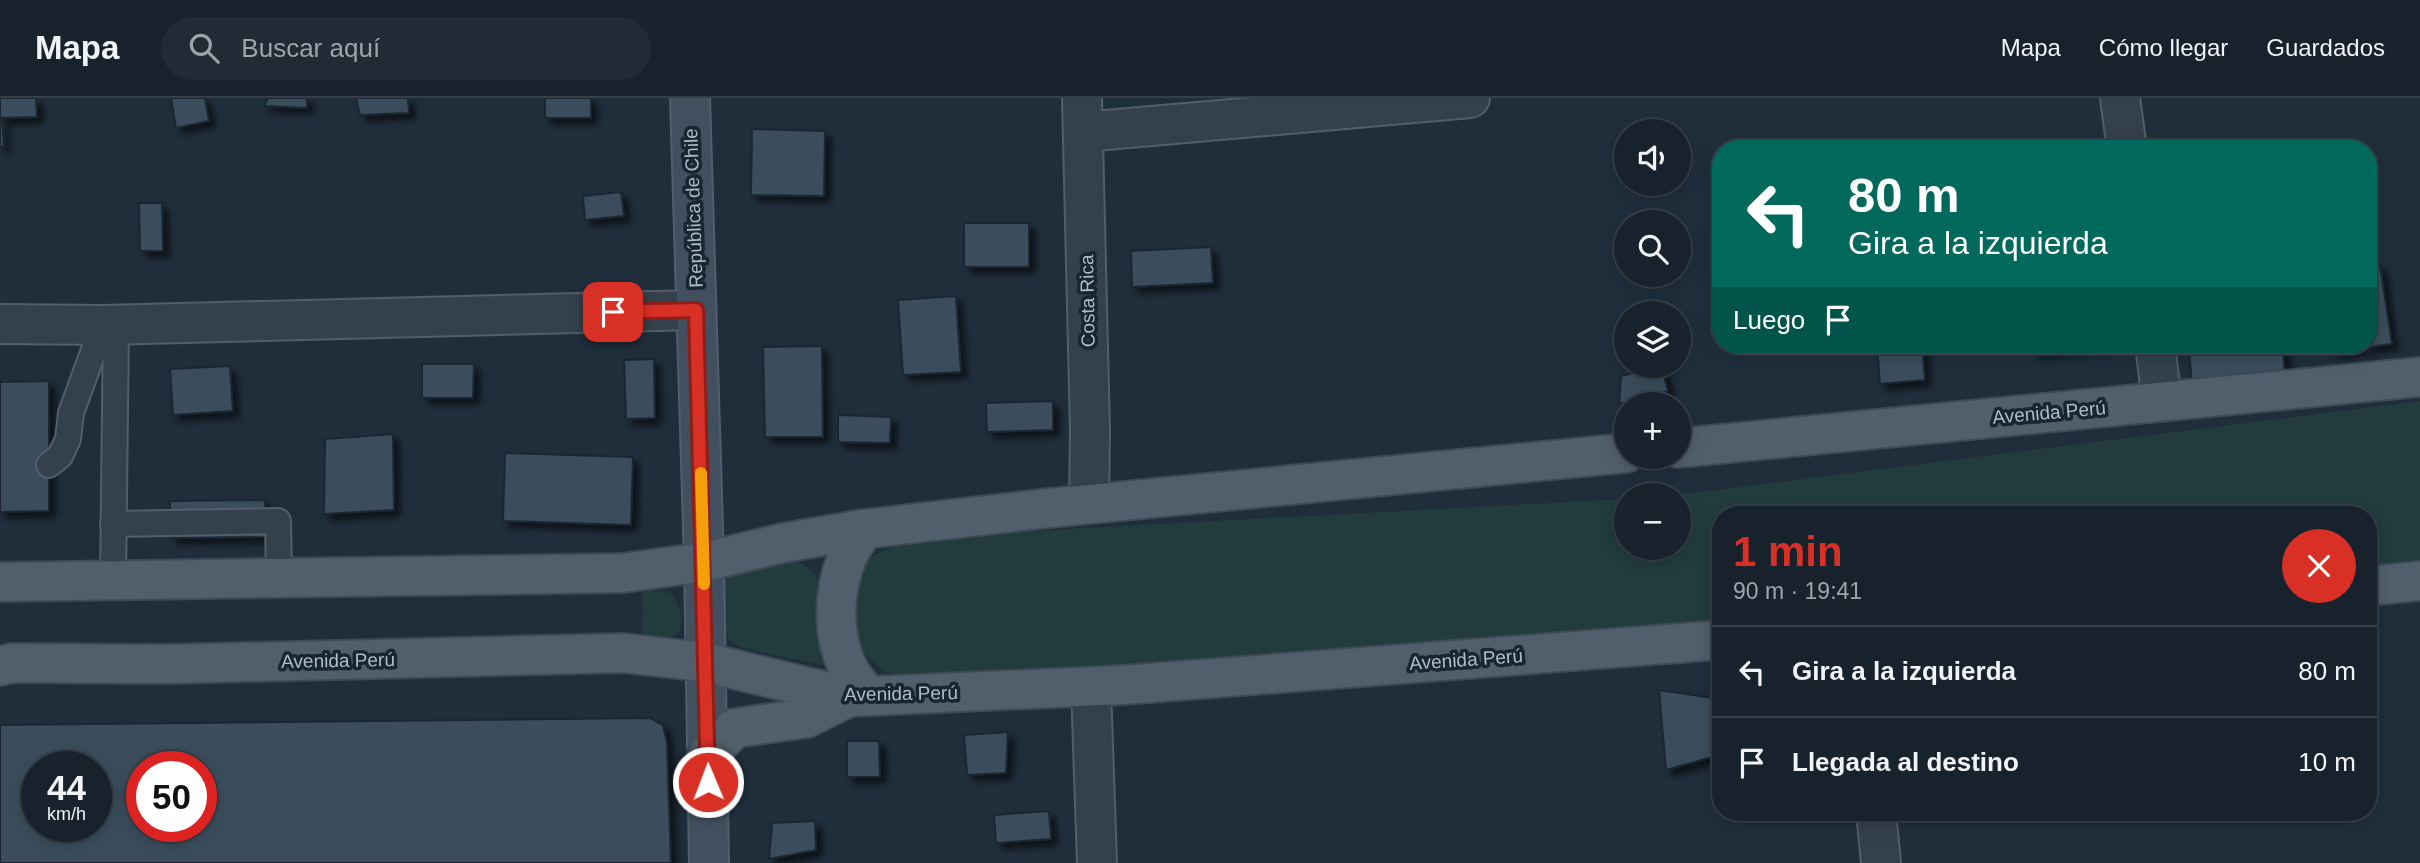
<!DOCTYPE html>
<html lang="es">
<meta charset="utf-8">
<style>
body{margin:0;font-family:Helvetica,sans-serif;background:#212a35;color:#f1f3f6;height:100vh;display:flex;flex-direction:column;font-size:26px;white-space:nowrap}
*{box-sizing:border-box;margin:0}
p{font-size:23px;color:#9fa4aa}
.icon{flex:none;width:38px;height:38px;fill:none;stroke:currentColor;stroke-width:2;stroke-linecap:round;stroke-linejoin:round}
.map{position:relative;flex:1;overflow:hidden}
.panel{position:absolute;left:1712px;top:408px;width:665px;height:315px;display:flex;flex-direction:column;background:#18222d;border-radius:28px;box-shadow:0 4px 18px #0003,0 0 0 2px #363f49}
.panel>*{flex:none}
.banner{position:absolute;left:1712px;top:42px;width:665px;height:214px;border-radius:28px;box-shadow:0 4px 18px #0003,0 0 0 2px #363f49;background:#00695c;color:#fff;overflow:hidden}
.tools{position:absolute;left:1614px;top:21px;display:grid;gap:14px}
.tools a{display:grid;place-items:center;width:77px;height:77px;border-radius:50%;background:#18222d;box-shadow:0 4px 18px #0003,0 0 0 2px #363f49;font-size:35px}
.speed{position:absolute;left:21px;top:653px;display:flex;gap:14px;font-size:35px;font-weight:700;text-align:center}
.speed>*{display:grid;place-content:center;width:91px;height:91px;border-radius:50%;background:#18222d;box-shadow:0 4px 18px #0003,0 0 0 2px #363f49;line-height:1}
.speed small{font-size:18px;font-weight:400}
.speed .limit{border:10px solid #d22;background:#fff;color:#111}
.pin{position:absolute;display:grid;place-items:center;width:60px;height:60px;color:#fff;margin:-30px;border-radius:14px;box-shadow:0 4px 10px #0006}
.me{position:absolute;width:77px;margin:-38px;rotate:359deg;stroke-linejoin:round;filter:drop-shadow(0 0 5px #0008)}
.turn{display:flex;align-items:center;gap:24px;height:147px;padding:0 21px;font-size:32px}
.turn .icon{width:91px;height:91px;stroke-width:2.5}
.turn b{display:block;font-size:49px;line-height:60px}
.then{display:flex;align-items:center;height:66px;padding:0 21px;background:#0003;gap:14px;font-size:26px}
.round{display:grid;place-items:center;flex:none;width:74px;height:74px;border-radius:37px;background:#212a35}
.summary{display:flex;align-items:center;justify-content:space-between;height:119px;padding:0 21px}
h1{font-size:42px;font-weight:600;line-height:52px;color:#d93025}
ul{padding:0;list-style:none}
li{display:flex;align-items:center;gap:21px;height:91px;padding:0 21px;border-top:2px solid #363f49}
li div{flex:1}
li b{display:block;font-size:26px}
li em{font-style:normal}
header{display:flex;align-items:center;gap:42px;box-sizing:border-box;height:98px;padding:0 35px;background:#18222d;border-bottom:2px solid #363f49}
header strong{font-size:33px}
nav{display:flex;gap:38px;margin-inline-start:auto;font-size:24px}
.search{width:490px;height:63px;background:#212a35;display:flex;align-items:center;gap:18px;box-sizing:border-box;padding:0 24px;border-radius:38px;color:#9fa4aa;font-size:26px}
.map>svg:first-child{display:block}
.green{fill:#223c3d}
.building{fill:#3b4d5b;stroke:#1b2732;stroke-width:2;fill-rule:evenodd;filter:url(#shadow)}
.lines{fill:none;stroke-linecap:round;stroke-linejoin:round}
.lane-casing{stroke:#525e6a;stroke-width:28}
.street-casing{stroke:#525e6a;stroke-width:42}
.secondary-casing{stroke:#525e6a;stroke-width:42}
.primary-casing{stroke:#3d4955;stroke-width:42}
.lane{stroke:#34404c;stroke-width:24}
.street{stroke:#34404c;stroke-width:38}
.secondary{stroke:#414f5f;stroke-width:38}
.primary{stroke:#515f6c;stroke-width:38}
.route-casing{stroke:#8d1f18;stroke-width:18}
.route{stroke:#d93025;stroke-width:12}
.slow{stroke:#f59e0b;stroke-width:12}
.labels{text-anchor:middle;stroke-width:7;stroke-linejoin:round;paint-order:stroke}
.street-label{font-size:19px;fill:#afbbc8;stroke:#192530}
</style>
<header>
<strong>Mapa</strong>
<div class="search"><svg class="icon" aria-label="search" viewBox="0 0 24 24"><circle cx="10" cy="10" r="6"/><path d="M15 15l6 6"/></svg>Buscar aquí</div>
<nav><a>Mapa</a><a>Cómo llegar</a><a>Guardados</a></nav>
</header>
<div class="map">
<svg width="2420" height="765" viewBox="0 0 2420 765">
<defs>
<filter id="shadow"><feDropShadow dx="6" dy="6" stdDeviation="3.5" flood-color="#0009"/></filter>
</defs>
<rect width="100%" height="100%" fill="#202e3c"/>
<!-- green -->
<g class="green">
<path d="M2420,303V465L2368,470V416H1720V524L1060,575L922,580L889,575L877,568L852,541C852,526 848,500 851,486C862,445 922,444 956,437L1626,401V450H1678L1677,397Z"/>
<polygon points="786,462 803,466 815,477 818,487 818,532 827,566 822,567 743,550 731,544 722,529 723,486 728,477"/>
<path d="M642,491L670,495C679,505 690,531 671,539C663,542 652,541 643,541Z"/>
</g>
<!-- building -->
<g class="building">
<polygon points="0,0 36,0 37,19 2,20 4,48 0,49"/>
<polygon points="171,0 205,0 209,23 176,30"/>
<polygon points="268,0 307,0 307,10 264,8"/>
<polygon points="356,0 408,0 409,15 360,17"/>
<rect x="545" y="0" width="46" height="20"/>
<polygon points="752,31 825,33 824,98 751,97"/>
<polygon points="2240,45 2241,51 2189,51"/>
<polygon points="621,94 624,118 585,122 583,98"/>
<polygon points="139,105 162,105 163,153 140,153"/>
<rect x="964" y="125" width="65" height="44"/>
<polygon points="1211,149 1213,185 1132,189 1131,153"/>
<polygon points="2380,167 2392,246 2333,254 2331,247 2368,247 2368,169"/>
<polygon points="956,198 961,274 903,277 898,202"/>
<polygon points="1877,247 1922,247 1925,282 1880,286"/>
<polygon points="2034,247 2106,247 2034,254"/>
<polygon points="2256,247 2283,247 2285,282 2192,288 2189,251"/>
<polygon points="822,248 823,339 765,339 763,249"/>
<polygon points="654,261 655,320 626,321 624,262"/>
<polygon points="422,266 474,266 473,300 422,300"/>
<polygon points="230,268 233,313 173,317 170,271"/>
<polygon points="1661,268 1668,293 1619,306 1621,278"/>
<polygon points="49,283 49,413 0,414 0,284"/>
<polygon points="1053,303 1053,332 987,334 986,305"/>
<polygon points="838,317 891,319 890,345 838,344"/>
<polygon points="393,336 394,412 324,416 325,341"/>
<polygon points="505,355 633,359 631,427 503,423"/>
<polygon points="265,402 266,439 171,440 170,403"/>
<polygon points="1659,592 1720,601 1716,658 1666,672"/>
<path d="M650,620L663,627L667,645L671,765H0V627ZM37,668H96V728H37ZM142,668H201V728H142Z"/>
<polygon points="1008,634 1006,675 967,677 964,637"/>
<polygon points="847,643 879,643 880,679 847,679"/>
<polygon points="1049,713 1051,741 996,745 994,717"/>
<polygon points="815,723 816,752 769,761 772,725"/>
</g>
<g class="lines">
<!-- lane casing -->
<g class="lane-casing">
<g id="lane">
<polyline points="49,367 60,358 68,341 71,315 103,227"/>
<polyline points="113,426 278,423 279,481"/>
<polyline points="113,484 116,226"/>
</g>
</g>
<!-- street casing -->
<g class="street-casing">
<g id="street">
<polyline points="1082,0 1090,333 1089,406"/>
<polyline points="2120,0 2127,51"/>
<polyline points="1083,34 1470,0"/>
<polyline points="0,226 103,227 696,212"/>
<polyline points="2155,247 2162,304"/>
<polyline points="1091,589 1097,765"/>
<polyline points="1876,714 1881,765"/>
</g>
</g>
<!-- secondary casing -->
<g class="secondary-casing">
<polyline id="secondary" points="690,0 704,464 709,765"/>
</g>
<!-- primary casing -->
<g class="primary-casing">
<g id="primary">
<polyline points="1678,350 2420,279"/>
<path d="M864,431C858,440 851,450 847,460C832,496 832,542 851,576C856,584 863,591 869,598"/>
<polyline points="0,484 623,475 704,464 783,445 864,431 1049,410 1626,355"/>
<polyline points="2368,488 2420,483"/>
<polyline points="0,568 12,565 167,566 623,555 704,564 849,599 1122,587 1720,542"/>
<polyline points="707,658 735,630 807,620 849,599"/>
</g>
</g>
<!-- lane -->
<use href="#lane" class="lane"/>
<!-- street -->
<use href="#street" class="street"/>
<!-- secondary -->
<use href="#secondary" class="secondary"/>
<!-- primary -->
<use href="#primary" class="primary"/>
</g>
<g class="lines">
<!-- route casing -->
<g class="route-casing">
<polyline id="route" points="613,214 696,212 708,684"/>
</g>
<!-- route -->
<use href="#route" class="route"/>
<!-- slow -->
<polyline class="slow" points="701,375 704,486"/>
</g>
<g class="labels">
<!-- street labels -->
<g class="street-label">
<text transform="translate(693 110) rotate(-92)" y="7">República de Chile</text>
<text transform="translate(1087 203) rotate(-91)" y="7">Costa Rica</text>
<text transform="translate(2049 314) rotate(-5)" y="7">Avenida Perú</text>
<text transform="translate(1466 561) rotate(-4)" y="7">Avenida Perú</text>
<text transform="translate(338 562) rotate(-1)" y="7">Avenida Perú</text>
<text transform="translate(901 595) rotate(-1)" y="7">Avenida Perú</text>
</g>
</g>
</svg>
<div class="tools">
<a><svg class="icon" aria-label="sound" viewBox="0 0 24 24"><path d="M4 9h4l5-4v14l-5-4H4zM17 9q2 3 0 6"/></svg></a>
<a><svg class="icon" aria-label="search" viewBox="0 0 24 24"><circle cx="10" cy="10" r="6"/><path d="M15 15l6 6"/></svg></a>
<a><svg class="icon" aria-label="layers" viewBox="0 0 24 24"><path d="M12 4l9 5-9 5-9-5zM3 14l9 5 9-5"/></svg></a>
<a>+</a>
<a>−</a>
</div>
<div class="speed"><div>44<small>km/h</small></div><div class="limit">50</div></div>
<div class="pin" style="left:613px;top:214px;background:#d93025"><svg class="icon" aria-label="arrive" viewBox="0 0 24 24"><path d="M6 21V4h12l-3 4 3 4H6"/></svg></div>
<svg class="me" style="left:708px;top:684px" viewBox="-20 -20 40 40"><circle r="17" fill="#d93025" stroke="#fff" stroke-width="3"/><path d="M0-11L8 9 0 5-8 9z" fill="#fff"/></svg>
<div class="banner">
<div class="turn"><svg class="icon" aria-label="left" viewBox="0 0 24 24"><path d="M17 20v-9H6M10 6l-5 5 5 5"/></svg><div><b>80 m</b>Gira a la izquierda</div></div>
<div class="then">Luego<svg class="icon" aria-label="arrive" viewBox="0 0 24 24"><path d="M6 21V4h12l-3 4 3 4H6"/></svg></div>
</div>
<section class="panel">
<div class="summary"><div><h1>1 min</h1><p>90 m · 19:41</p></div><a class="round" style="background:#d93025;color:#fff"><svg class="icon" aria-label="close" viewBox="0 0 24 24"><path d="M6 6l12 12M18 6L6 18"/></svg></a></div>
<ul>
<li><svg class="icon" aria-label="left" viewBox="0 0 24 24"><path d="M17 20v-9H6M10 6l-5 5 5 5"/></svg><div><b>Gira a la izquierda</b></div><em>80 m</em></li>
<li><svg class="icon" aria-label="arrive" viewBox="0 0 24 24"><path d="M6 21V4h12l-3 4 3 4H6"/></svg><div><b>Llegada al destino</b></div><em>10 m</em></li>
</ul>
</section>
</div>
